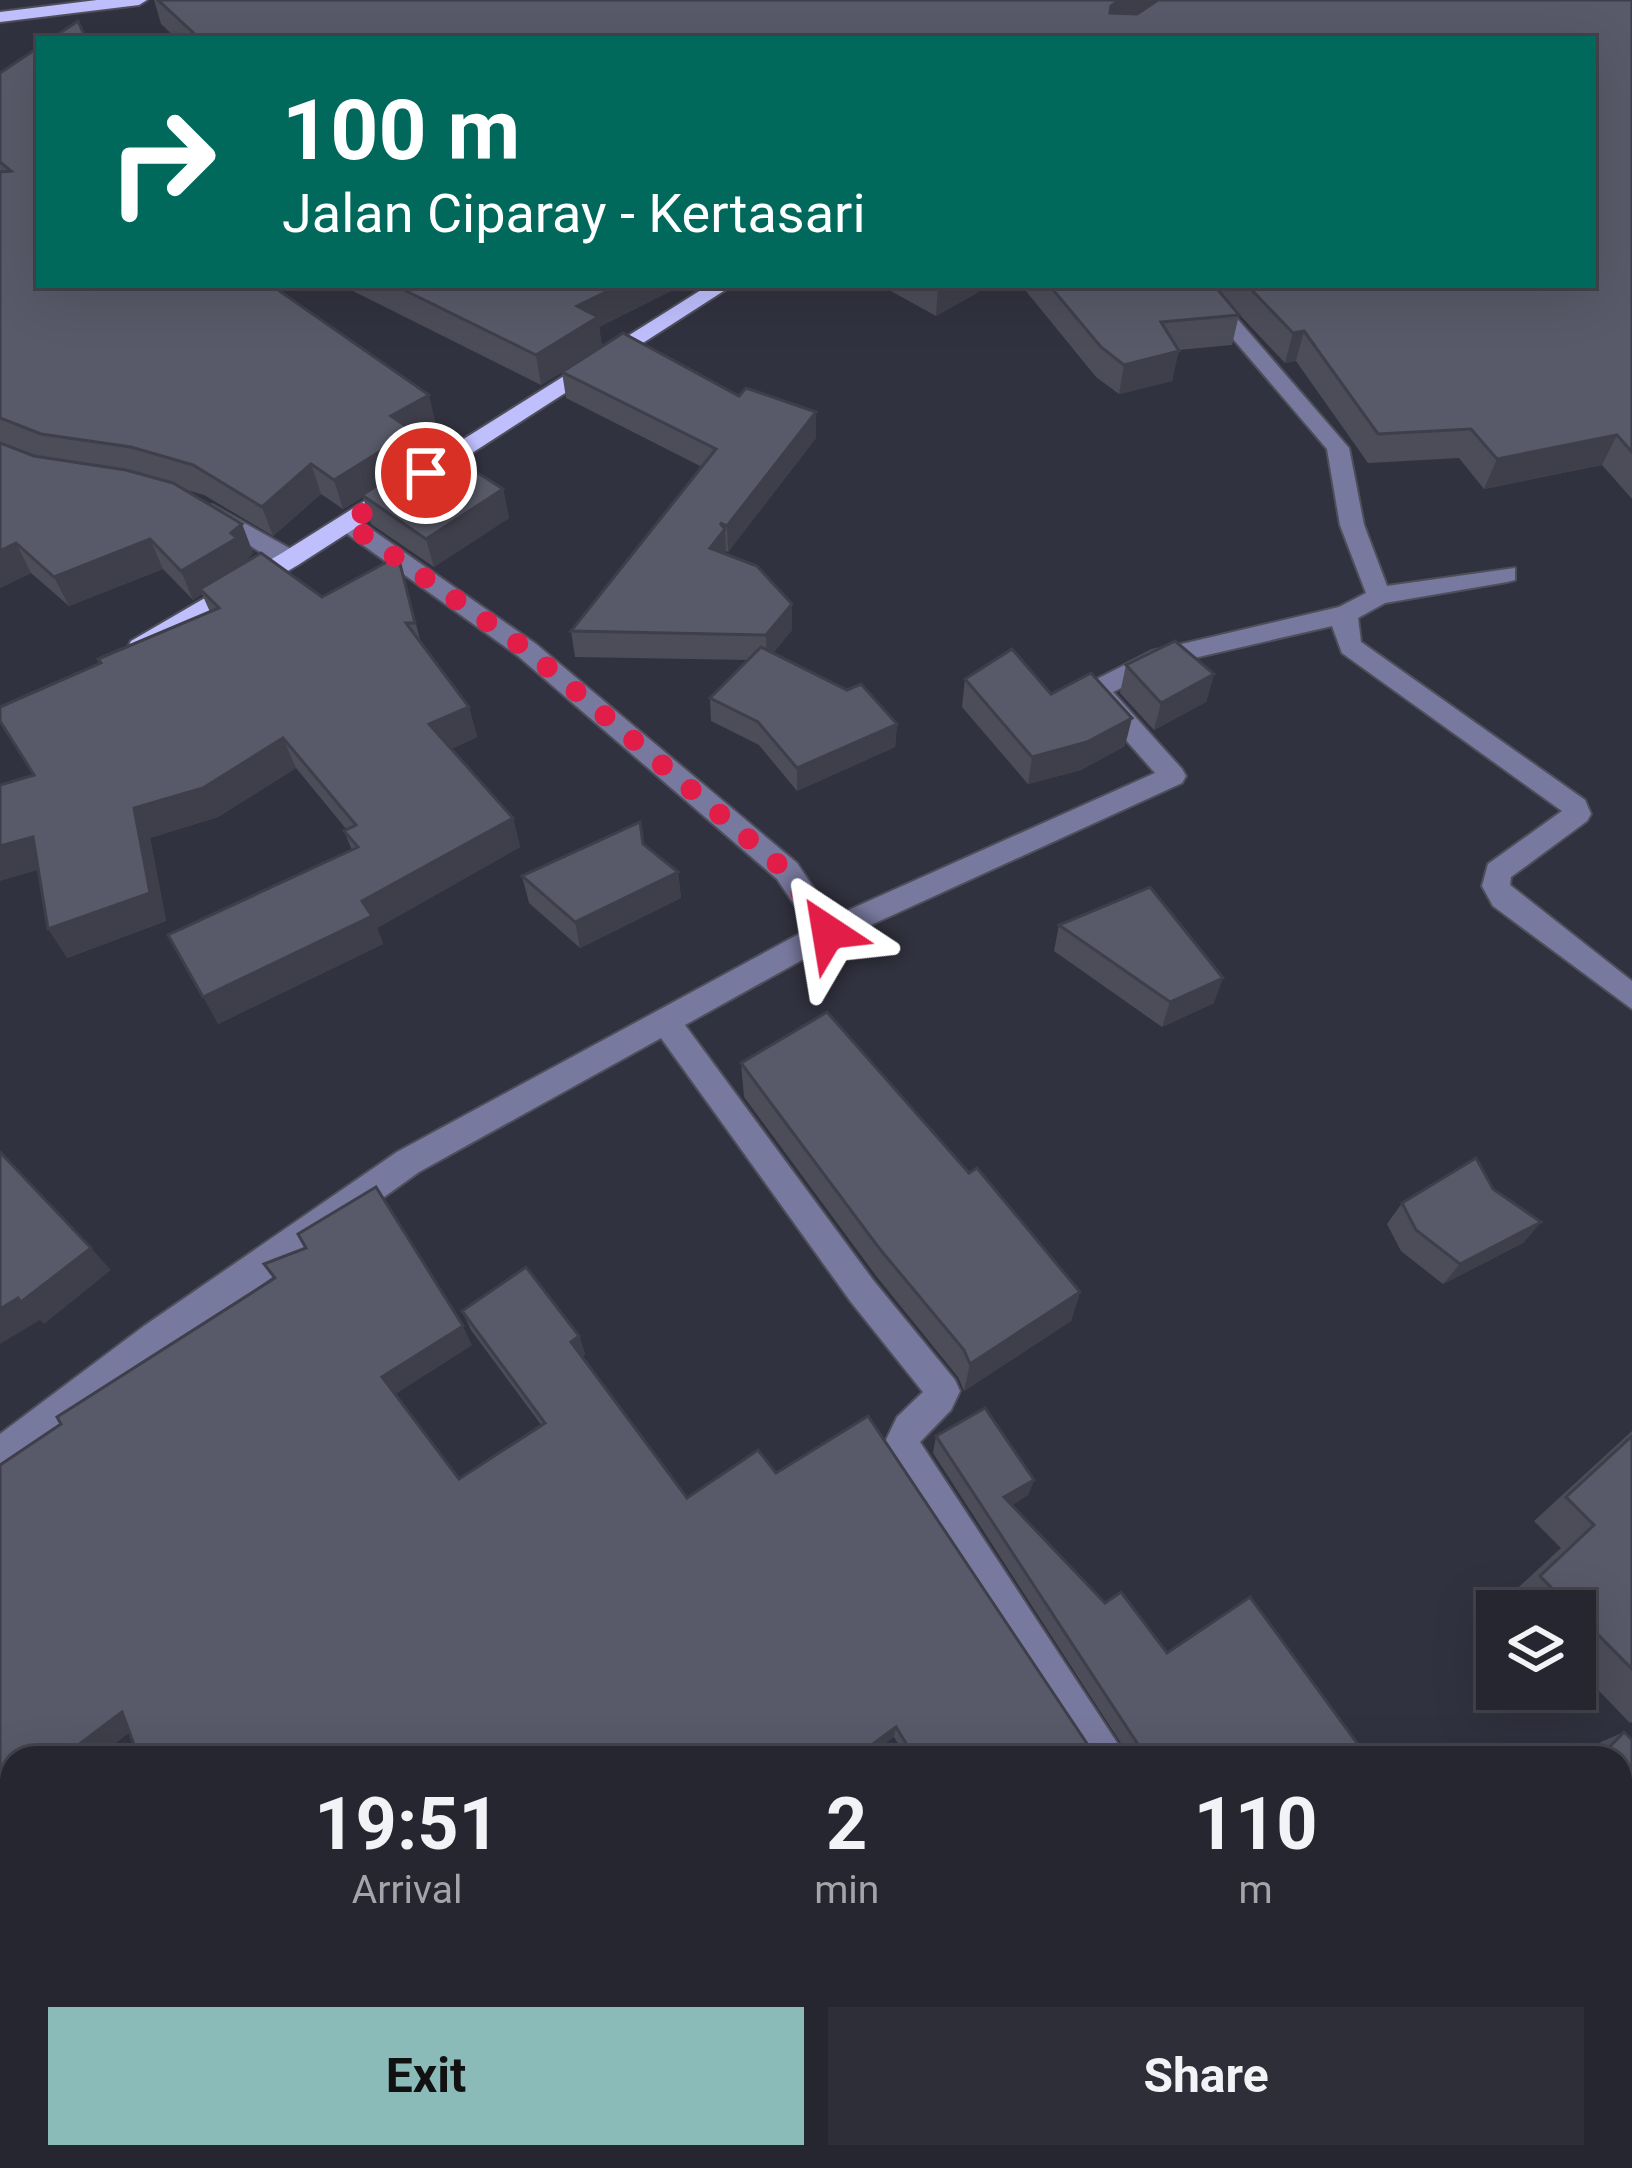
<!DOCTYPE html>
<style>
body{margin:0;font-family:Roboto,sans-serif;background:#2d2e37;color:#f1f3f6;height:100vh;display:flex;flex-direction:column;font-size:45px;white-space:nowrap}
*{box-sizing:border-box;margin:0}
p{font-size:39px;color:#a3a5aa}
.icon{flex:none;width:66px;height:66px;fill:none;stroke:currentColor;stroke-width:2;stroke-linecap:round;stroke-linejoin:round}
.map{position:relative;flex:1;overflow:hidden}
.drawer{position:absolute;left:0px;top:1746px;width:1632px;height:423px;display:flex;flex-direction:column;background:#25262f;border-radius:36px 36px 0 0;box-shadow:0 12px 48px #0002,0 0 0 3px #42434b}
.drawer>*{flex:none}
.guide{position:absolute;left:36px;top:36px;width:1560px;height:252px;border-radius:0px;box-shadow:0 12px 48px #0002,0 0 0 3px #42434b;background:#00695c;color:#fff;overflow:hidden}
.buttons{position:absolute;left:1476px;top:1590px;display:grid;gap:24px}
.buttons a{display:grid;place-items:center;width:120px;height:120px;border-radius:0px;background:#25262f;box-shadow:0 12px 48px #0002,0 0 0 3px #42434b;font-size:60px}
.pin{position:absolute;display:grid;place-items:center;width:102px;height:102px;color:#fff;margin:-51px;border:6px solid #fff;border-radius:50%;box-shadow:0 3px 12px #0007}
.me{position:absolute;width:132px;margin:-66px;rotate:327deg;stroke-linejoin:round;filter:drop-shadow(0 0 9px #0008)}
.turn{display:flex;align-items:center;gap:42px;height:252px;padding:0 48px;font-size:54px}
.turn .icon{width:156px;height:156px;stroke-width:2.5}
.turn b{display:block;font-size:84px;line-height:102px}
.eta{display:flex;justify-content:space-evenly;align-items:center;height:204px;text-align:center}
.eta b{font-size:72px;font-weight:700;line-height:84px}
.button{display:flex;gap:24px;margin-top:auto;padding:24px 48px}
.button a{flex:1;height:138px;border-radius:0px;background:#8bbbb9;color:#111;font-size:48px;font-weight:700;line-height:138px;text-align:center}
.button a+a{background:#2d2e37;color:#f1f3f6}
.map>svg:first-child{display:block}
.lines{fill:none;stroke-linecap:round;stroke-linejoin:round}
.minor-casing{stroke:#4e4f5b;stroke-width:4}
.major-casing{stroke:#4e4f5b;stroke-width:4}
.minor{fill:#78799e;fill-rule:evenodd}
.major{fill:#bebffc;fill-rule:evenodd}
.wall{fill:#4d4d5a}
.shaded-wall{fill:#3e3f4a}
.building{fill:#595a69;stroke:#3e3f4a;stroke-width:3}
.route{stroke:#e11d48;stroke-width:21;stroke-dasharray:0 37.8}
</style>
<div class="map">
<svg width="1632" height="2168" viewBox="0 0 1632 2168">
<rect width="100%" height="100%" fill="#31323f"/>
<g class="lines">
<!-- minor casing -->
<g class="minor-casing">
<g id="minor">
<polygon points="1187,285 1208,285 1349,448 1364,525 1387,586 1515,568 1515,580 1507,582 1385,603 1358,618 1361,642 1585,800 1591,814 1587,821 1511,877 1510,885 1632,981 1632,1009 1493,906 1482,886 1488,864 1562,811 1342,653 1332,626 1168,664 1113,692 1182,769 1186,776 1182,783 838,940 685,1025 873,1280 955,1380 960,1391 951,1410 920,1442 1127,1758 1086,1758 889,1456 884,1444 897,1417 923,1392 851,1302 661,1038 419,1172 0,1472 0,1434 144,1326 397,1152 810,928 777,879 518,656 339,528 339,518 355,518 536,644 797,863 833,917 1155,773 1087,696 1083,690 1087,684 1152,651 1339,607 1366,593 1340,525 1327,449"/>
<polygon points="212,505 298,553 298,565 282,565 204,518 200,513"/>
</g>
</g>
<!-- major casing -->
<g class="major-casing">
<g id="major">
<polygon points="97,0 147,0 139,5 0,22 0,12"/>
<polygon points="709,285 733,285 298,565 149,653 131,653 128,647 131,641 282,553"/>
</g>
</g>
<!-- minor -->
<use href="#minor" class="minor"/>
<!-- major -->
<use href="#major" class="major"/>
</g>
<!-- wall -->
<g class="wall">
<polygon points="154,0 1632,0 1632,499 1602,465 1484,489 1459,458 1368,463 1296,361 1285,363 1235,310 1239,315 1232,345 1178,350 1172,381 1119,394 1096,377 1021,285 1593,285 1593,39 177,39 161,24"/>
<polygon points="0,73 39,285 436,425 415,437 420,458 503,489 509,518 434,567 371,524 363,497 343,509 321,494 273,536 204,495 180,488 242,524 253,553 246,560 247,562 322,597 398,556 421,643 469,707 477,737 451,749 513,818 520,847 377,928 383,944 218,1024 352,850 344,831 347,830 296,768 218,817 150,838 166,921 67,958 34,776 100,663 210,612 202,594 193,600 163,569 69,606 31,573 0,588"/>
<polygon points="341,285 683,285 599,327 602,346 816,438 728,552 726,551 726,554 792,604 792,630 773,653 897,724 895,747 797,791 759,745 711,721 710,698 748,660 575,657 571,631 702,467 566,398 562,372 541,385"/>
<polygon points="880,285 991,285 936,316"/>
<polygon points="1126,665 1214,674 1206,702 1154,730 1120,693"/>
<polygon points="965,679 1051,694 1125,746 1081,770 1028,784 962,707"/>
<polygon points="643,844 678,872 681,898 580,948 529,903 522,876"/>
<polygon points="1059,925 1214,1003 1162,1027 1054,951"/>
<polygon points="741,1063 969,1173 1080,1292 1071,1321 964,1391 958,1377 877,1277 744,1097"/>
<polygon points="1493,1189 1541,1222 1523,1243 1443,1284 1401,1251 1387,1224 1402,1203"/>
<polygon points="462,1311 579,1336 585,1354 582,1357 687,1498 776,1473 1094,1754 1126,1751 933,1453 936,1436 1034,1480 1028,1495 1012,1505 1105,1603 1167,1653 1368,1758 907,1758 894,1737 865,1758 139,1758 130,1732 95,1758 12,1758 12,2077 0,2078 0,1465 472,1345 395,1394 459,1479 542,1426 471,1330"/>
<polygon points="1632,1431 1632,1722 1630,1723 1575,1666 1575,1611 1522,1611 1508,1597 1561,1548 1534,1521"/>
<polygon points="1624,1732 1620,1758 1585,1758 1601,1742"/>
<polygon points="1156,2157 1587,2157 1577,2168 1163,2168"/>
</g>
<!-- shaded-wall -->
<g class="shaded-wall">
<polygon points="1120,0 1161,0 1107,35 1111,6"/>
<polygon points="620,285 683,285 599,327 602,347 541,385 536,355 577,306"/>
<polygon points="940,285 991,285 936,316 938,286"/>
<polygon points="1304,331 1296,361 1285,363 1293,333"/>
<polygon points="1179,351 1172,381 1119,394 1124,365"/>
<polygon points="429,395 436,425 415,437 421,461 343,509 334,480 391,416"/>
<polygon points="816,412 816,438 728,552 727,526"/>
<polygon points="1617,435 1602,465 1484,489 1497,459"/>
<polygon points="311,464 321,494 273,536 262,507"/>
<polygon points="503,489 509,518 434,567 426,539"/>
<polygon points="242,524 253,553 246,560 249,567 200,589 202,594 193,600 181,571"/>
<polygon points="725,529 726,555 710,548"/>
<polygon points="150,539 163,569 69,606 54,577"/>
<polygon points="16,543 31,573 0,588 0,551"/>
<polygon points="792,604 792,630 767,660 766,635"/>
<polygon points="1214,674 1206,702 1154,730 1161,703"/>
<polygon points="469,707 477,737 437,755 429,724"/>
<polygon points="1132,718 1125,746 1081,770 1028,784 1032,757"/>
<polygon points="897,724 895,747 797,791 797,768"/>
<polygon points="283,738 296,768 218,817 150,838 166,921 67,958 48,929 134,808"/>
<polygon points="513,818 520,847 377,928 383,944 218,1024 203,997 362,901"/>
<polygon points="33,837 52,866 0,881 0,846"/>
<polygon points="678,872 681,898 580,948 575,922"/>
<polygon points="1223,978 1214,1003 1162,1027 1170,1002"/>
<polygon points="1541,1222 1523,1243 1443,1284 1460,1264"/>
<polygon points="91,1248 111,1270 44,1324 40,1320 0,1344 0,1309"/>
<polygon points="1080,1292 1071,1321 964,1391 970,1364"/>
<polygon points="463,1326 472,1345 393,1395 382,1377"/>
<polygon points="579,1336 585,1354 577,1360 571,1342"/>
<polygon points="1034,1480 1028,1495 999,1513 1004,1497"/>
<polygon points="122,1712 143,1722 95,1758 61,1758"/>
<polygon points="896,1727 894,1737 865,1758 854,1758"/>
<polygon points="12,2061 12,2077 0,2078 0,2068"/>
<polygon points="411,2157 420,2157 414,2161 417,2168 402,2168 400,2165"/>
</g>
<!-- building -->
<g class="building">
<polygon points="158,0 1120,0 1111,6 1110,13 1137,14 1158,0 1632,0 1632,452 1617,435 1497,459 1471,429 1378,434 1304,331 1293,333 1247,285 1593,285 1593,39 200,39"/>
<polygon points="78,21 86,39 51,39"/>
<polygon points="39,47 39,285 271,285 429,395 391,416 413,431 334,480 311,464 262,507 193,465 131,447 41,434 0,418 0,172 11,171 0,162 0,73"/>
<polygon points="394,285 620,285 577,306 598,317 536,355"/>
<polygon points="1049,285 1214,285 1239,315 1161,322 1179,351 1124,365 1101,347"/>
<polygon points="623,333 739,396 746,388 816,412 727,526 720,523 725,529 710,548 757,566 792,604 766,635 571,631 716,449 562,372"/>
<polygon points="0,443 34,456 126,470 173,483 242,524 231,533 237,538 181,571 150,539 54,577 16,543 0,551"/>
<polygon points="438,447 503,489 426,539 362,495"/>
<polygon points="261,553 322,597 398,556 415,623 406,623 469,707 429,724 513,818 362,901 372,916 203,997 168,935 358,847 344,831 356,825 283,738 203,788 134,808 150,893 48,929 33,837 0,846 0,785 34,775 0,721 0,707 101,663 98,659 219,608 200,589"/>
<polygon points="1175,641 1214,674 1161,703 1126,665"/>
<polygon points="761,647 847,690 861,684 897,724 797,768 758,722 710,698"/>
<polygon points="1012,649 1051,694 1091,673 1132,718 1087,742 1032,757 965,679"/>
<polygon points="640,822 643,844 678,872 575,922 522,876"/>
<polygon points="1150,887 1223,978 1170,1002 1059,925"/>
<polygon points="827,1012 969,1173 977,1168 1080,1292 970,1364 964,1350 879,1248 741,1063"/>
<polygon points="0,1152 91,1248 21,1302 18,1298 0,1309"/>
<polygon points="1476,1158 1493,1189 1541,1222 1460,1264 1416,1230 1402,1203"/>
<polygon points="376,1187 463,1326 382,1377 459,1479 545,1423 462,1311 526,1267 579,1336 571,1342 687,1498 758,1450 776,1473 868,1416 1094,1754 1141,1749 936,1436 985,1408 1034,1480 1004,1497 1105,1603 1121,1592 1167,1653 1250,1597 1368,1758 915,1758 896,1727 854,1758 139,1758 122,1712 61,1758 12,1758 12,1795 9,1797 12,1809 12,2061 0,2068 0,1465 61,1424 57,1417 275,1278 264,1264 306,1248 298,1234"/>
<polygon points="1632,1436 1632,1669 1540,1576 1594,1525 1566,1497"/>
<polygon points="1624,1732 1632,1740 1632,2111 1620,2124 1620,1758 1599,1758"/>
<polygon points="105,2157 411,2157 400,2165 402,2168 109,2168"/>
<polygon points="506,2157 836,2157 842,2168 513,2168"/>
<polygon points="1166,2157 1237,2157 1244,2168 1255,2157 1587,2157 1577,2168 1173,2168"/>
</g>
<g class="lines">
<!-- route -->
<polyline class="route" points="426,473 347,523 527,650 617,726 787,872 828,932"/>
</g>
</svg>
<div class="buttons">
<a><svg class="icon" aria-label="layers" viewBox="0 0 24 24"><path d="M12 4l9 5-9 5-9-5zM3 14l9 5 9-5"/></svg></a>
</div>
<div class="pin" style="left:426px;top:473px;background:#d93025"><svg class="icon" aria-label="arrive" viewBox="0 0 24 24"><path d="M6 21V4h12l-3 4 3 4H6"/></svg></div>
<svg class="me" style="left:828px;top:932px" viewBox="-20 -20 40 40"><path d="M0-17L14 15 0 8-14 15z" fill="#e11d48" stroke="#fff" stroke-width="4"/></svg>
<div class="guide">
<div class="turn"><svg class="icon" aria-label="right" viewBox="0 0 24 24"><path d="M7 20v-9h11M14 6l5 5-5 5"/></svg><div><b>100 m</b>Jalan Ciparay - Kertasari</div></div>
</div>
<section class="drawer">
<div class="eta">
<div><b>19:51</b><p>Arrival</p></div>
<div><b>2</b><p>min</p></div>
<div><b>110</b><p>m</p></div>
</div>
<div class="button"><a>Exit</a><a>Share</a></div>
</section>
</div>
